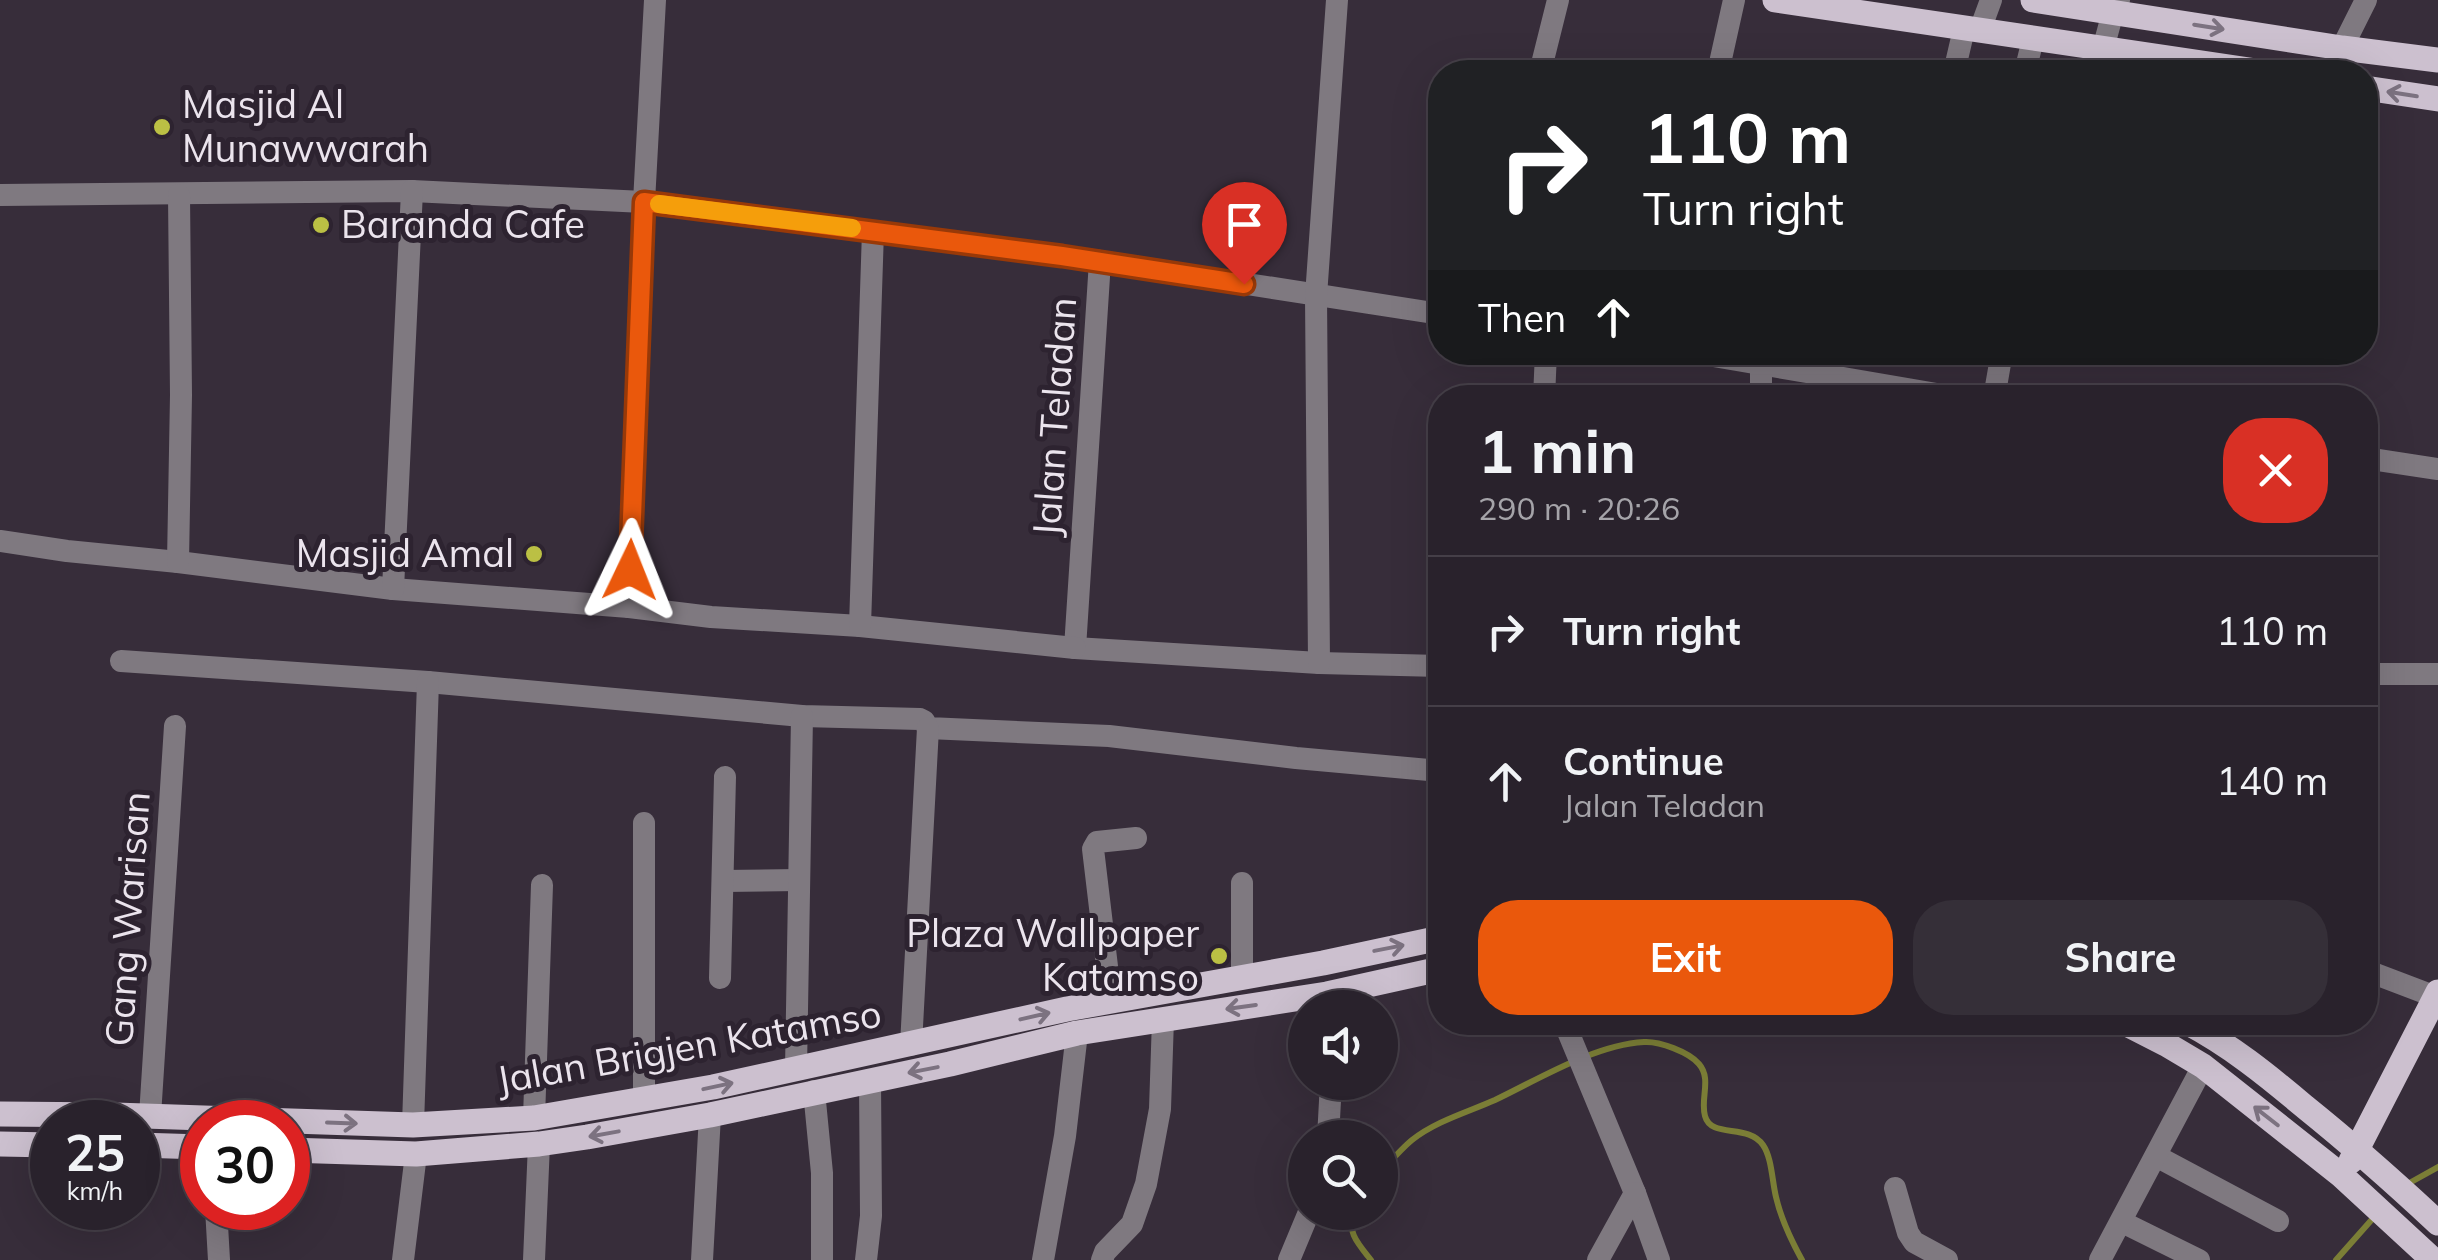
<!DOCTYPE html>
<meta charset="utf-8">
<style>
body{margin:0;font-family:Mulish,sans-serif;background:#352f38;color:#f1f3f6;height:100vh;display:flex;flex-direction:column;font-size:38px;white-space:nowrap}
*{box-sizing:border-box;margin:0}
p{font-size:32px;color:#a5a4a9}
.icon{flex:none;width:55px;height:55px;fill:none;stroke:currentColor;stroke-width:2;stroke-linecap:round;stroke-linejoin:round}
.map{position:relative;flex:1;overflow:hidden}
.sheet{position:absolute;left:1428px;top:385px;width:950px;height:650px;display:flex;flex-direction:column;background:#29222c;border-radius:40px;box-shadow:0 10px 40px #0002,0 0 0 2px #453f48}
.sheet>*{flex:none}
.guide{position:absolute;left:1428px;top:60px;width:950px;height:305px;border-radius:40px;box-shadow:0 10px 40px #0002,0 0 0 2px #453f48;background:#202124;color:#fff;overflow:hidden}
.fabs{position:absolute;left:1288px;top:990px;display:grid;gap:20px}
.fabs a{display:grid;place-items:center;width:110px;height:110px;border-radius:50%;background:#29222c;box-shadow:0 10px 40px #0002,0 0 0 2px #453f48;font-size:50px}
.speed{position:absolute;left:30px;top:1100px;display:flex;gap:20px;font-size:50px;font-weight:700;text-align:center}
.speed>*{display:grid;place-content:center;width:130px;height:130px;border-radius:50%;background:#29222c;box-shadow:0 10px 40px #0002,0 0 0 2px #453f48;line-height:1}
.speed small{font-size:25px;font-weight:400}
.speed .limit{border:15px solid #d22;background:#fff;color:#111}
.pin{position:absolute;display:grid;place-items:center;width:85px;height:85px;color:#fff;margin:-102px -42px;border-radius:50% 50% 50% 0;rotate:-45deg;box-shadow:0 0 10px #0007}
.pin .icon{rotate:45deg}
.me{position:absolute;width:110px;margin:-55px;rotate:2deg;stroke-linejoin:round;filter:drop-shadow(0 0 8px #0008)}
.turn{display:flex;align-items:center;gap:35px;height:210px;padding:0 50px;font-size:45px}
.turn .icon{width:130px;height:130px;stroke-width:2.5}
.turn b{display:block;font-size:70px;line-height:85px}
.then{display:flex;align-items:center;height:95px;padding:0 50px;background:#0003;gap:20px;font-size:38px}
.round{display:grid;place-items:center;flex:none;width:105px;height:105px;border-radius:40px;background:#352f38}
.headline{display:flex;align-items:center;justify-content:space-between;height:170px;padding:0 50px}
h1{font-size:60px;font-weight:700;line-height:75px}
.button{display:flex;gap:20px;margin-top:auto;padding:20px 50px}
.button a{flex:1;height:115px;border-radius:40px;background:#ea580c;color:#fff;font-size:40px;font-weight:700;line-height:115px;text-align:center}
.button a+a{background:#352f38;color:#f1f3f6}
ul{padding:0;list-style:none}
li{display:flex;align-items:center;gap:30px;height:150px;padding:0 50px;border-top:2px solid #453f48}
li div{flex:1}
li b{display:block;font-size:38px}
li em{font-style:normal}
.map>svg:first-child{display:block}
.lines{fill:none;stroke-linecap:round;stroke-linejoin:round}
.stream{stroke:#7b7e36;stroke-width:6}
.minor{stroke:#7f7980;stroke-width:22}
.major{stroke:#ccc0cf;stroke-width:25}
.oneway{stroke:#7c7280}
.route-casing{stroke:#983908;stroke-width:25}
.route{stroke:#ea580c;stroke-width:18}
.slow{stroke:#f59e0b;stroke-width:18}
.poi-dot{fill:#bbc044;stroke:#2d2330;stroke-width:4}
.labels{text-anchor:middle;stroke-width:10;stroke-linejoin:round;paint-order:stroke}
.poi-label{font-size:38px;fill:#ebe4ed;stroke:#2d2330;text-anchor:start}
.street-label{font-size:38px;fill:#ebe4ed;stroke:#2d2330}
</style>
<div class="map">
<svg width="2438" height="1260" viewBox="0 0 2438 1260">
<rect width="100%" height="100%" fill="#372d3a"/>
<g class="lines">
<!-- stream -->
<g class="stream">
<path d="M1380,1173C1390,1162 1401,1149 1412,1140C1436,1121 1468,1112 1495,1100C1539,1079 1594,1045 1644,1042C1659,1041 1689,1052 1699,1064C1712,1079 1700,1099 1705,1116C1711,1139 1748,1123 1763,1145C1772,1158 1772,1181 1776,1197C1781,1219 1791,1240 1802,1260"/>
<polyline points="2404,1186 2438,1167"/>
<path d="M1354,1212C1345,1231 1360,1246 1371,1260"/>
<polyline points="2336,1260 2375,1216"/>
</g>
<!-- minor -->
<g class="minor">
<polyline points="1980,30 1991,0"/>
<polyline points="2342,48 2366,0"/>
<polyline points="2103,49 2113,12 2119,0"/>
<polyline points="1540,72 1558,0"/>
<polyline points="1718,72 1734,0"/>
<polyline points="1954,72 1964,29"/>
<polyline points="2025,72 2033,39"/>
<polyline points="0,195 412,191 644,202 1100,261 1440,314"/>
<polyline points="1100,261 1075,648 1319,663 1440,666"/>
<polyline points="1690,352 1960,398"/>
<polyline points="1544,398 1546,352"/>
<polyline points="1761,398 1761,363"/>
<polyline points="1994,398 2002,352"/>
<polyline points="2365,458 2438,469"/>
<polyline points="0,541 67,551 178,562 393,589 629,607 711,617 860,626 1075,648"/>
<polyline points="178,562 181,395 179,195"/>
<polyline points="393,589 412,191"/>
<polyline points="629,607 644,202 655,0"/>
<polyline points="860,626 873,231"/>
<polyline points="121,661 428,682 802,716 920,719 924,721 928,728 1109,736 1296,758 1440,771"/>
<polyline points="1319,663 1316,296 1337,0"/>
<polyline points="2365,674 2438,674"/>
<polyline points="724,881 799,880"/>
<polyline points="2365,970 2436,997"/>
<polyline points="720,978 725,777"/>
<polyline points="1242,978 1242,883"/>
<polyline points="1111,1000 1093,849 1097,842 1136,838"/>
<polyline points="1564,1022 1635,1193 1659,1260"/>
<polyline points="911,1045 928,728"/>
<polyline points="796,1069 802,716"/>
<polyline points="814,1091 822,1173 822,1260"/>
<polyline points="644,1099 644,823"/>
<polyline points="150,1116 175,726"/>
<polyline points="534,1118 542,885"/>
<polyline points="413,1125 428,682"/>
<polyline points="1328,1138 1331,1082"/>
<polyline points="2156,1156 2278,1221"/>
<polyline points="1895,1188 1908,1233 1914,1242 1947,1260"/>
<polyline points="216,1208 219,1260"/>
<polyline points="2122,1222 2199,1260"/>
<polyline points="403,1260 416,1154"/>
<polyline points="534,1260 539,1144"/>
<polyline points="702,1260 710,1115"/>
<polyline points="866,1260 871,1216 870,1080"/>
<polyline points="1043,1260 1065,1136 1077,1033"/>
<polyline points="1102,1260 1105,1252 1132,1224 1146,1184 1160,1109 1163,1019"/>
<polyline points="1289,1260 1309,1212"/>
<polyline points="1598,1260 1635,1193"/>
<polyline points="2100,1260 2203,1066"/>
</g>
<!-- major -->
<g class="major">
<polyline points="1775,0 2263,72"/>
<polyline points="2033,0 2342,48 2438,60"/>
<polyline points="2365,88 2438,99"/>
<polyline points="2123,1022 2166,1044 2203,1066 2342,1176 2433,1260"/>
<path d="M2186,1022C2230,1045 2267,1075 2305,1107C2351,1144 2395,1183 2438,1223"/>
<polyline points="0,1114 115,1115 413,1125 534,1118 713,1087 1067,1009 1323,963 1440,938"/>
<polyline points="0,1144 52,1145"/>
<polyline points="138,1145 202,1147"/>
<polyline points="288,1150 416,1154 539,1144 587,1137 710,1115 950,1064 1077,1033 1327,994 1440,969"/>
<polyline points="2351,1161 2438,992"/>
</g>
</g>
<!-- one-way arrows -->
<defs><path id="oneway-shaft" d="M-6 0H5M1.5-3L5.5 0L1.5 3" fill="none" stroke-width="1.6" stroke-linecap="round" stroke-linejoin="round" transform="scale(2.5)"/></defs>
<g class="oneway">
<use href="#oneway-shaft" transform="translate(2209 27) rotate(9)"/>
<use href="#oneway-shaft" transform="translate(2402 94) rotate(-171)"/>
<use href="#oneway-shaft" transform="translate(1389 948) rotate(-11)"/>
<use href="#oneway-shaft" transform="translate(1241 1007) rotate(172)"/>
<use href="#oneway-shaft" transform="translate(1035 1016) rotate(-13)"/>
<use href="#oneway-shaft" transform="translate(923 1070) rotate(169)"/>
<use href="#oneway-shaft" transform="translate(718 1086) rotate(-12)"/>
<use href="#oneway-shaft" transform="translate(2266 1116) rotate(-142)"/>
<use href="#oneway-shaft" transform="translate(342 1123) rotate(2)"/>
<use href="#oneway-shaft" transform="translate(604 1134) rotate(170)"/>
</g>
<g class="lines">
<!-- route casing -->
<g class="route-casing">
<polyline id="route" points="630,570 644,202 1062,256 1244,284"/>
</g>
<!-- route -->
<use href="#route" class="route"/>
<!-- slow -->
<polyline class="slow" points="659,204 852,228"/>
</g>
<!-- markers -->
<g class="poi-dot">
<circle cx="162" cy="127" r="10"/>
<circle cx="321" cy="225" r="10"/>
<circle cx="534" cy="554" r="10"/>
<circle cx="1219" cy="956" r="10"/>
</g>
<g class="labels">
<!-- poi labels -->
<g class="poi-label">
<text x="182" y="118">Masjid Al<tspan x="182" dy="44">Munawwarah</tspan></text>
<text x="341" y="238">Baranda Cafe</text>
<text x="514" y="567" text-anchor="end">Masjid Amal</text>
<text x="1199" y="947" text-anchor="end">Plaza Wallpaper<tspan x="1199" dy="44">Katamso</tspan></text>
</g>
<!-- street labels -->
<g class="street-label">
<text transform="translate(1055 417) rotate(-86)" y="13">Jalan Teladan</text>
<text transform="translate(128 919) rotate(-86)" y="13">Gang Warisan</text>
<text transform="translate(689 1047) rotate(-10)" y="13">Jalan Brigjen Katamso</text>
</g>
</g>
</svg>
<div class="fabs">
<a><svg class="icon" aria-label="sound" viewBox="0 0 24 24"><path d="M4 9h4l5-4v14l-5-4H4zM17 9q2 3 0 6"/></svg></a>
<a><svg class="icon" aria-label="search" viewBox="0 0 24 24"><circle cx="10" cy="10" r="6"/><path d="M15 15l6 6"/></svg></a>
</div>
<div class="speed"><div>25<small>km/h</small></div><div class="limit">30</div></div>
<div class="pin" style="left:1244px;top:284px;background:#d93025"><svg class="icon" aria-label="arrive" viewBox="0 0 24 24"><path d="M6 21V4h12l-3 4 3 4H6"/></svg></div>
<svg class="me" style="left:630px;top:570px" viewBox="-20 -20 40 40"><path d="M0-17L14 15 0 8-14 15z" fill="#ea580c" stroke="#fff" stroke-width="4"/></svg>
<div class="guide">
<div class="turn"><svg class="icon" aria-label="right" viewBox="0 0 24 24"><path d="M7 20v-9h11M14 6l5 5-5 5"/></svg><div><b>110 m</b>Turn right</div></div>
<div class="then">Then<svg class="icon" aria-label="ahead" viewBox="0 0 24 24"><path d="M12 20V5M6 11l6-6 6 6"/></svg></div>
</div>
<section class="sheet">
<div class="headline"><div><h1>1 min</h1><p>290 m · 20:26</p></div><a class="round" style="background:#d93025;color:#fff"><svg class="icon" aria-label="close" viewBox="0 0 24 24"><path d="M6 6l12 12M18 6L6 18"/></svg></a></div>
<ul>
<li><svg class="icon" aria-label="right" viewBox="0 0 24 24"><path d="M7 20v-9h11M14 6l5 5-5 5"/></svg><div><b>Turn right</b></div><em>110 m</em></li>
<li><svg class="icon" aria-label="ahead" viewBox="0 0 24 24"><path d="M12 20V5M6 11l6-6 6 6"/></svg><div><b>Continue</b><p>Jalan Teladan</p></div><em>140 m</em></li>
</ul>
<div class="button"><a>Exit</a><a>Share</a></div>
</section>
</div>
